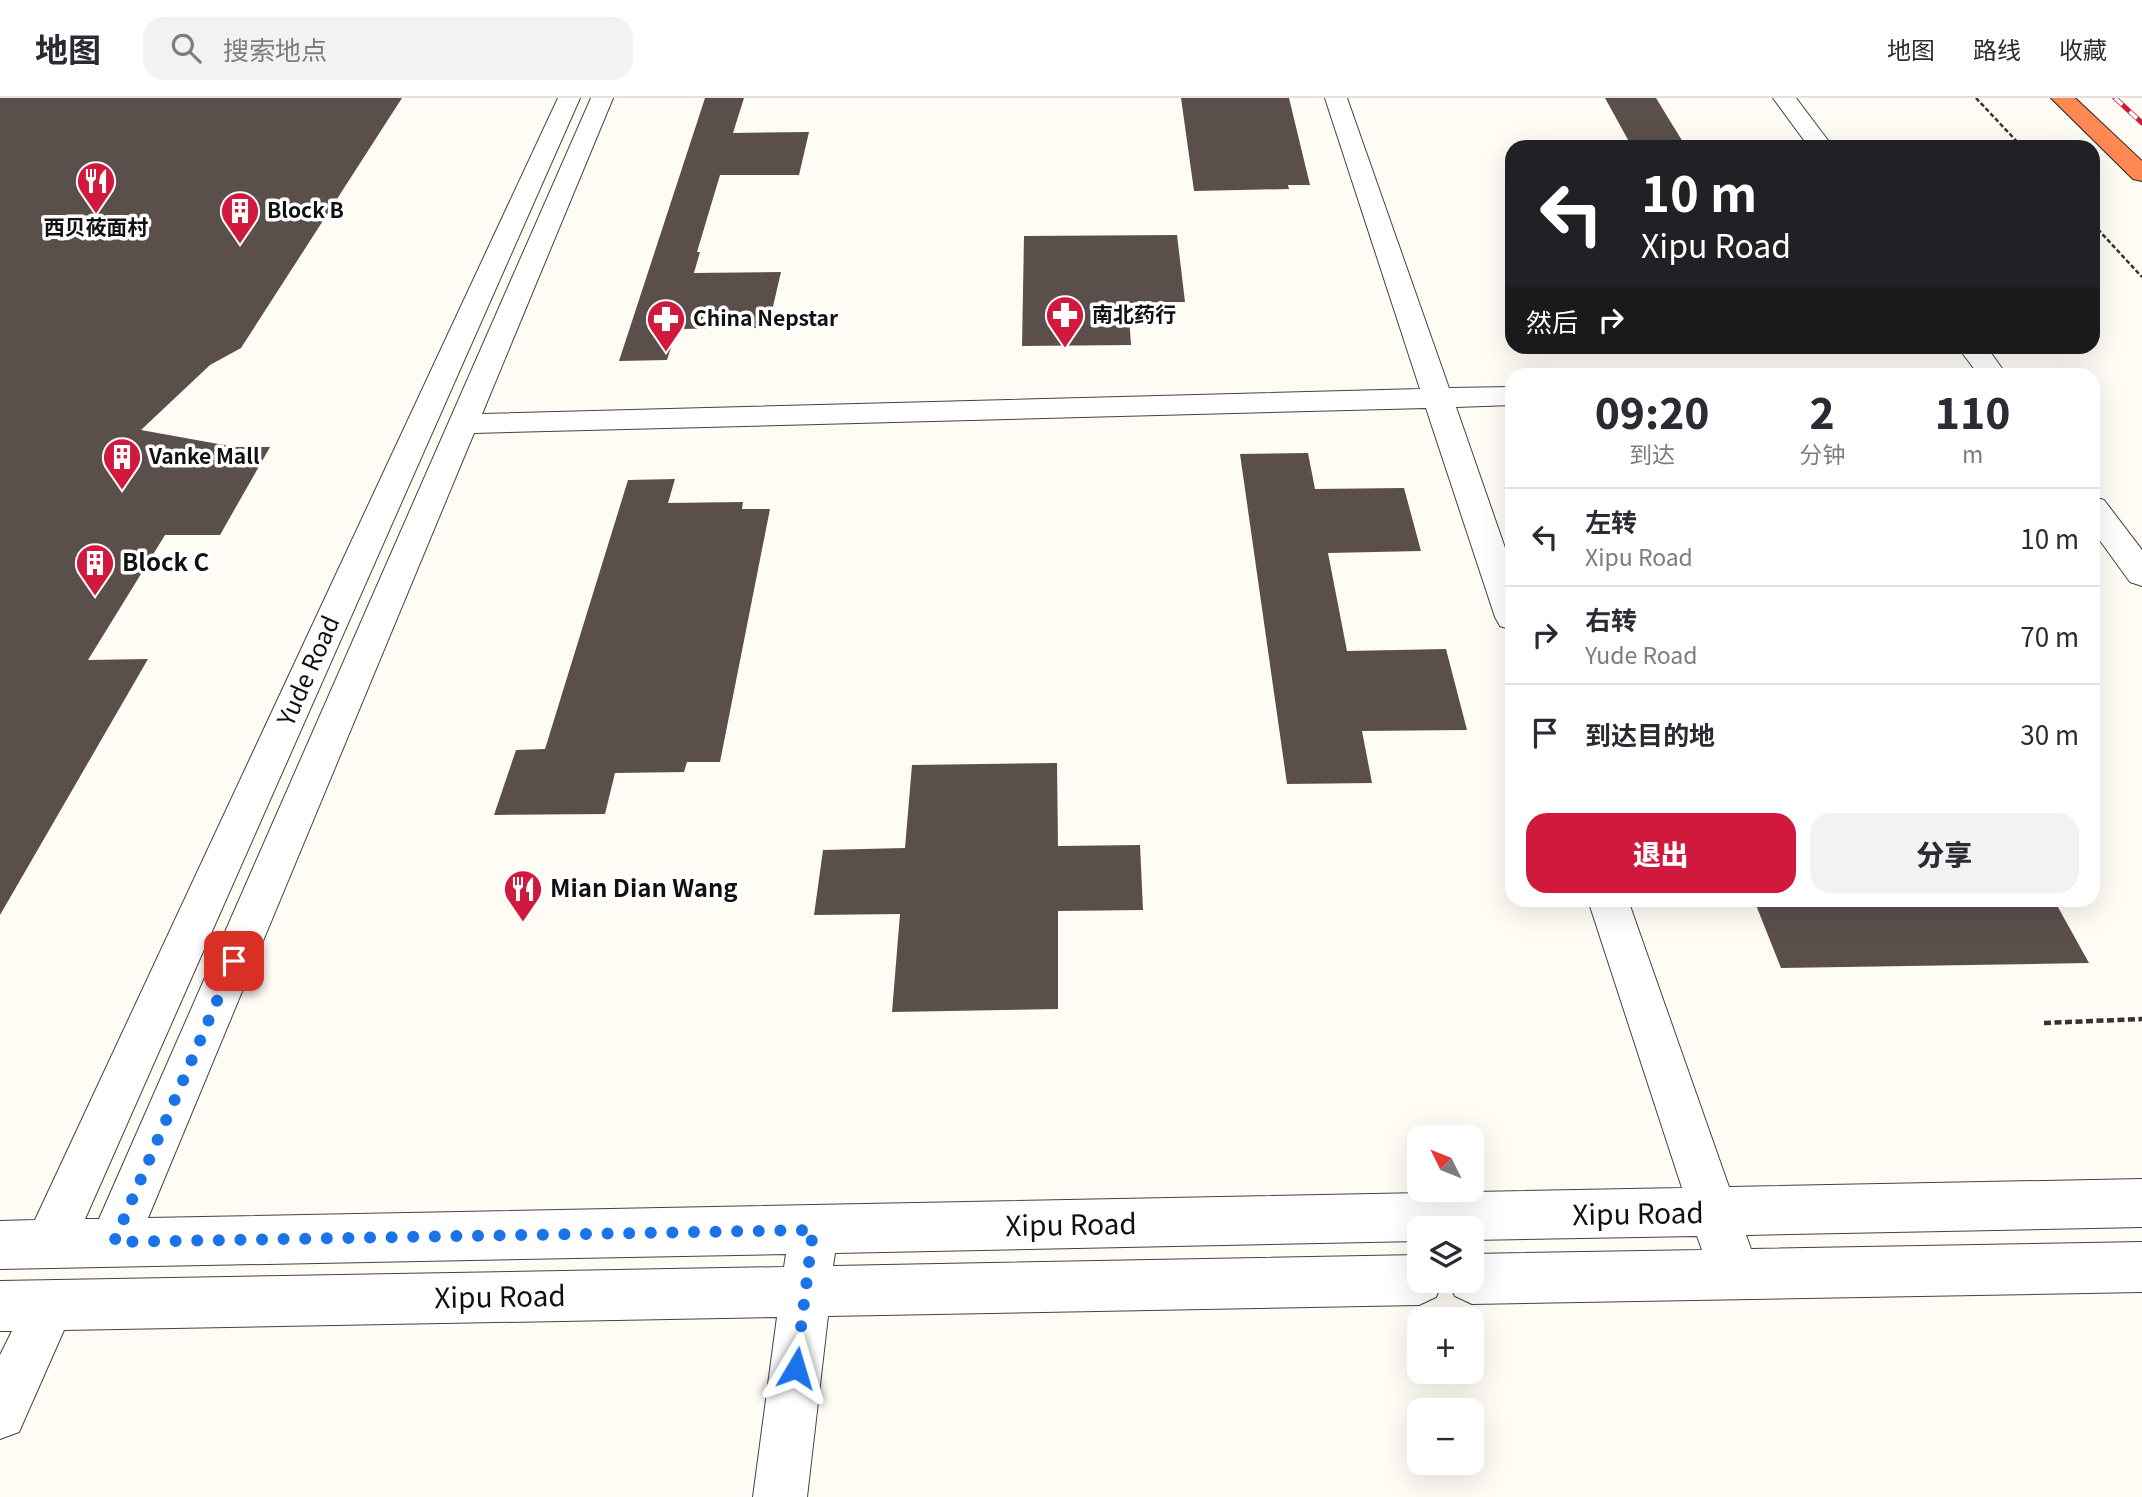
<!DOCTYPE html>
<html lang="zh">
<meta charset="utf-8">
<style>
body{margin:0;font-family:Georgia,"Noto Sans SC",serif;background:#f2f2f3;color:#2b2b33;height:100vh;display:flex;flex-direction:column;font-size:26px;white-space:nowrap}
*{box-sizing:border-box;margin:0}
p{font-size:23px;color:#7c7c81}
.icon{flex:none;width:38px;height:38px;fill:none;stroke:currentColor;stroke-width:2;stroke-linecap:round;stroke-linejoin:round}
.map{position:relative;flex:1;overflow:hidden}
.side{position:absolute;left:1505px;top:270px;width:595px;height:539px;display:flex;flex-direction:column;background:#fff;border-radius:21px;box-shadow:0 7px 28px #0002}
.side>*{flex:none}
.top-card{position:absolute;left:1505px;top:42px;width:595px;height:214px;border-radius:21px;box-shadow:0 7px 28px #0002;background:#202124;color:#fff;overflow:hidden}
.needle{width:46px;rotate:313deg}
.fabs{position:absolute;left:1407px;top:1027px;display:grid;gap:14px}
.fabs a{display:grid;place-items:center;width:77px;height:77px;border-radius:14px;background:#fff;box-shadow:0 7px 28px #0002;font-size:35px}
.pin{position:absolute;display:grid;place-items:center;width:60px;height:60px;color:#fff;margin:-30px;border-radius:14px;box-shadow:0 4px 10px #0006}
.me{position:absolute;width:77px;margin:-38px;rotate:7deg;stroke-linejoin:round;filter:drop-shadow(0 0 5px #0008)}
.turn{display:flex;align-items:center;gap:24px;height:147px;padding:0 21px;font-size:32px}
.turn .icon{width:91px;height:91px;stroke-width:2.5}
.turn b{display:block;font-size:49px;line-height:60px}
.then{display:flex;align-items:center;height:66px;padding:0 21px;background:#0003;gap:14px;font-size:26px}
.eta{display:flex;justify-content:space-evenly;align-items:center;height:119px;text-align:center}
.eta b{font-size:42px;font-weight:800;line-height:49px}
.button{display:flex;gap:14px;margin-top:auto;padding:14px 21px}
.button a{flex:1;height:80px;border-radius:21px;background:#d0193c;color:#fff;font-size:28px;font-weight:800;line-height:80px;text-align:center}
.button a+a{background:#f2f2f3;color:#2b2b33}
ul{padding:0;list-style:none}
li{display:flex;align-items:center;gap:21px;height:98px;padding:0 21px;border-top:2px solid #e1e1e2}
li div{flex:1}
li b{display:block;font-size:26px}
li em{font-style:normal}
header{display:flex;align-items:center;gap:42px;box-sizing:border-box;height:98px;padding:0 35px;background:#fff;border-bottom:2px solid #e1e1e2}
header strong{font-size:33px}
nav{display:flex;gap:38px;margin-inline-start:auto;font-size:24px}
.search{width:490px;height:63px;background:#f2f2f3;display:flex;align-items:center;gap:18px;box-sizing:border-box;padding:0 24px;border-radius:21px;color:#7c7c81;font-size:26px}
.map>svg:first-child{display:block}
.building{fill:#5b4f4c}
.lines{fill:none;stroke-linecap:round;stroke-linejoin:round}
.street-casing{stroke:#444;stroke-width:2}
.highway-casing{stroke:#222;stroke-width:2}
.path-far1{stroke:#333;stroke-width:2.5;stroke-dasharray:4.5 2.5;stroke-linecap:butt}
.path{stroke:#333;stroke-width:4.5;stroke-dasharray:7 3.5;stroke-linecap:butt}
.street{fill:#fff;fill-rule:evenodd}
.highway{fill:#ff8953;fill-rule:evenodd}
.rail-casing{stroke:#d0193c;stroke-width:5}
.rail{stroke:#fff;stroke-width:3.5;stroke-dasharray:10;stroke-linecap:butt}
.route{stroke:#1a73e8;stroke-width:12;stroke-dasharray:0 21.6}
.labels{text-anchor:middle;stroke-width:7;stroke-linejoin:round;paint-order:stroke}
.far-poi-label{font-size:21px;font-weight:bold;fill:#111;stroke:#fff;text-anchor:start}
.poi-label{font-size:24px;font-weight:bold;fill:#111;stroke:#fff;text-anchor:start}
.street-label{font-size:24px;fill:#111;stroke:#fff}
.near-street-label{font-size:28px;fill:#111;stroke:#fff}
</style>
<header>
<strong>地图</strong>
<div class="search"><svg class="icon" aria-label="search" viewBox="0 0 24 24"><circle cx="10" cy="10" r="6"/><path d="M15 15l6 6"/></svg>搜索地点</div>
<nav><a>地图</a><a>路线</a><a>收藏</a></nav>
</header>
<div class="map">
<svg width="2142" height="1399" viewBox="0 0 2142 1399">
<rect width="100%" height="100%" fill="#fffbf5"/>
<!-- building -->
<g class="building">
<polygon points="0,0 402,0 241,250 210,267 141,332 235,349 270,349 220,437 165,437 88,562 148,561 0,817"/>
<polygon points="705,0 744,0 733,35 809,34 799,77 720,77 697,154 700,154 694,175 781,174 768,230 677,231 667,262 619,263"/>
<polygon points="1181,0 1289,0 1310,87 1288,87 1289,91 1194,93"/>
<polygon points="1605,0 1656,0 1686,49 1632,49"/>
<polygon points="1177,137 1185,204 1128,205 1131,247 1022,248 1024,138"/>
<polygon points="1308,355 1315,391 1404,390 1421,453 1328,455 1347,553 1446,551 1467,632 1362,633 1372,685 1287,686 1240,356"/>
<polygon points="675,381 668,405 743,404 742,411 770,411 720,664 687,664 684,674 615,675 605,716 494,717 516,652 545,651 628,382"/>
<polygon points="1057,665 1058,748 1140,747 1143,812 1058,813 1058,911 892,914 900,816 814,817 823,752 905,750 912,667"/>
<polygon points="1754,802 2054,802 2089,865 1781,870"/>
</g>
<g class="lines">
<!-- street casing -->
<g class="street-casing">
<g id="street">
<polygon points="558,0 580,0 85,1121 99,1121 591,0 613,0 482,316 1420,291 1325,0 1347,0 1449,290 1512,289 1512,307 1456,309 1512,470 1512,532 1500,528 1495,519 1426,310 474,335 148,1120 1682,1090 1588,802 1628,802 1729,1089 2142,1081 2142,1129 1746,1137 1751,1151 2142,1144 2142,1194 1472,1206 1455,1198 1448,1183 1472,1183 1472,1156 1702,1152 1697,1138 1472,1142 1472,1130 1419,1130 1419,1143 835,1155 833,1168 1419,1157 1419,1183 1443,1183 1436,1199 1419,1207 828,1218 807,1399 753,1399 777,1219 64,1232 19,1334 0,1341 0,1257 12,1233 0,1233 0,1183 784,1169 786,1156 0,1171 0,1123 35,1122"/>
<polygon points="1773,0 1796,0 1833,49 1809,49"/>
<polygon points="1957,248 1986,248 2006,276 1978,276"/>
<polygon points="2093,399 2104,402 2142,452 2142,488 2130,484 2093,433"/>
</g>
</g>
<!-- highway casing -->
<g class="highway-casing">
<polygon id="highway" points="2051,0 2075,0 2142,63 2142,83 2133,81"/>
</g>
<!-- path-far1 -->
<g class="path-far1">
<polyline points="1976,0 2022,49"/>
<polyline points="2093,126 2142,179"/>
</g>
<!-- path -->
<polyline class="path" points="2044,925 2142,921"/>
<!-- street -->
<use href="#street" class="street"/>
<!-- highway -->
<use href="#highway" class="highway"/>
<!-- rail casing -->
<g class="rail-casing">
<polyline id="rail" points="2115,0 2142,25"/>
</g>
<!-- rail -->
<use href="#rail" class="rail"/>
</g>
<g class="lines">
<!-- route -->
<polyline class="route" points="234,863 114,1144 813,1132 796,1270"/>
</g>
<!-- icons -->
<defs>
<g id="restaurant-pin" transform="scale(2.0125)"><path d="M0 17L-7.5 6A9.5 9.5 0 1 1 7.5 6Z" fill="#d0193c" stroke="#fff"/><path d="M-5-6h1v4h1v-4h1v4h1v-4h1v5L-1.5 .5V6h-2V.5L-5-1ZM5-6V6H3V1.5H1.5Q1.5-4 5-6Z" fill="#fff"/></g>
<g id="building-pin" transform="scale(2.0125)"><path d="M0 17L-7.5 6A9.5 9.5 0 1 1 7.5 6Z" fill="#d0193c" stroke="#fff"/><path d="M-4-6H4V6H1V3H-1V6H-4ZM-2.5-4.3h1.7v1.8h-1.7ZM.8-4.3h1.7v1.8H.8ZM-2.5-1h1.7V.8h-1.7ZM.8-1h1.7V.8H.8Z" fill="#fff"/></g>
<g id="pharmacy-pin" transform="scale(2.0125)"><path d="M0 17L-7.5 6A9.5 9.5 0 1 1 7.5 6Z" fill="#d0193c" stroke="#fff"/><path d="M-2-6h4v4h4v4h-4v4h-4v-4h-4v-4h4Z" fill="#fff"/></g>
</defs>
<g fill-rule="evenodd">
<use href="#restaurant-pin" x="96" y="83"/>
<use href="#building-pin" x="240" y="113"/>
<use href="#pharmacy-pin" x="1065" y="217"/>
<use href="#pharmacy-pin" x="666" y="221"/>
<use href="#building-pin" x="122" y="359"/>
<use href="#building-pin" x="95" y="465"/>
<use href="#restaurant-pin" x="523" y="791"/>
</g>
<g class="labels">
<!-- far-poi labels -->
<g class="far-poi-label">
<text x="267" y="120">Block B</text>
<text x="96" y="137" text-anchor="middle">西贝莜面村</text>
<text x="1092" y="224">南北药行</text>
<text x="693" y="228">China Nepstar</text>
<text x="149" y="366">Vanke Mall</text>
</g>
<!-- poi labels -->
<g class="poi-label">
<text x="122" y="473">Block C</text>
<text x="550" y="799">Mian Dian Wang</text>
</g>
<!-- street labels -->
<g class="street-label">
<text transform="translate(309 573) rotate(-66)" y="8">Yude Road</text>
</g>
<!-- near-street labels -->
<g class="near-street-label">
<text transform="translate(1638 1116) rotate(-1)" y="10">Xipu Road</text>
<text transform="translate(1071 1127) rotate(-1)" y="10">Xipu Road</text>
<text transform="translate(500 1199) rotate(-1)" y="10">Xipu Road</text>
</g>
</g>
</svg>
<div class="fabs">
<a><svg class="needle" viewBox="-14 -14 28 28"><path d="M0-13l5 13h-10z" fill="#e53935"/><path d="M0 13l5-13h-10z" fill="#7c7c81"/></svg></a>
<a><svg class="icon" aria-label="layers" viewBox="0 0 24 24"><path d="M12 4l9 5-9 5-9-5zM3 14l9 5 9-5"/></svg></a>
<a>+</a>
<a>−</a>
</div>
<div class="pin" style="left:234px;top:863px;background:#d93025"><svg class="icon" aria-label="arrive" viewBox="0 0 24 24"><path d="M6 21V4h12l-3 4 3 4H6"/></svg></div>
<svg class="me" style="left:796px;top:1270px" viewBox="-20 -20 40 40"><path d="M0-17L14 15 0 8-14 15z" fill="#1a73e8" stroke="#fff" stroke-width="4"/></svg>
<div class="top-card">
<div class="turn"><svg class="icon" aria-label="left" viewBox="0 0 24 24"><path d="M17 20v-9H6M10 6l-5 5 5 5"/></svg><div><b>10 m</b>Xipu Road</div></div>
<div class="then">然后<svg class="icon" aria-label="right" viewBox="0 0 24 24"><path d="M7 20v-9h11M14 6l5 5-5 5"/></svg></div>
</div>
<section class="side">
<div class="eta">
<div><b>09:20</b><p>到达</p></div>
<div><b>2</b><p>分钟</p></div>
<div><b>110</b><p>m</p></div>
</div>
<ul>
<li><svg class="icon" aria-label="left" viewBox="0 0 24 24"><path d="M17 20v-9H6M10 6l-5 5 5 5"/></svg><div><b>左转</b><p>Xipu Road</p></div><em>10 m</em></li>
<li><svg class="icon" aria-label="right" viewBox="0 0 24 24"><path d="M7 20v-9h11M14 6l5 5-5 5"/></svg><div><b>右转</b><p>Yude Road</p></div><em>70 m</em></li>
<li><svg class="icon" aria-label="arrive" viewBox="0 0 24 24"><path d="M6 21V4h12l-3 4 3 4H6"/></svg><div><b>到达目的地</b></div><em>30 m</em></li>
</ul>
<div class="button"><a>退出</a><a>分享</a></div>
</section>
</div>
